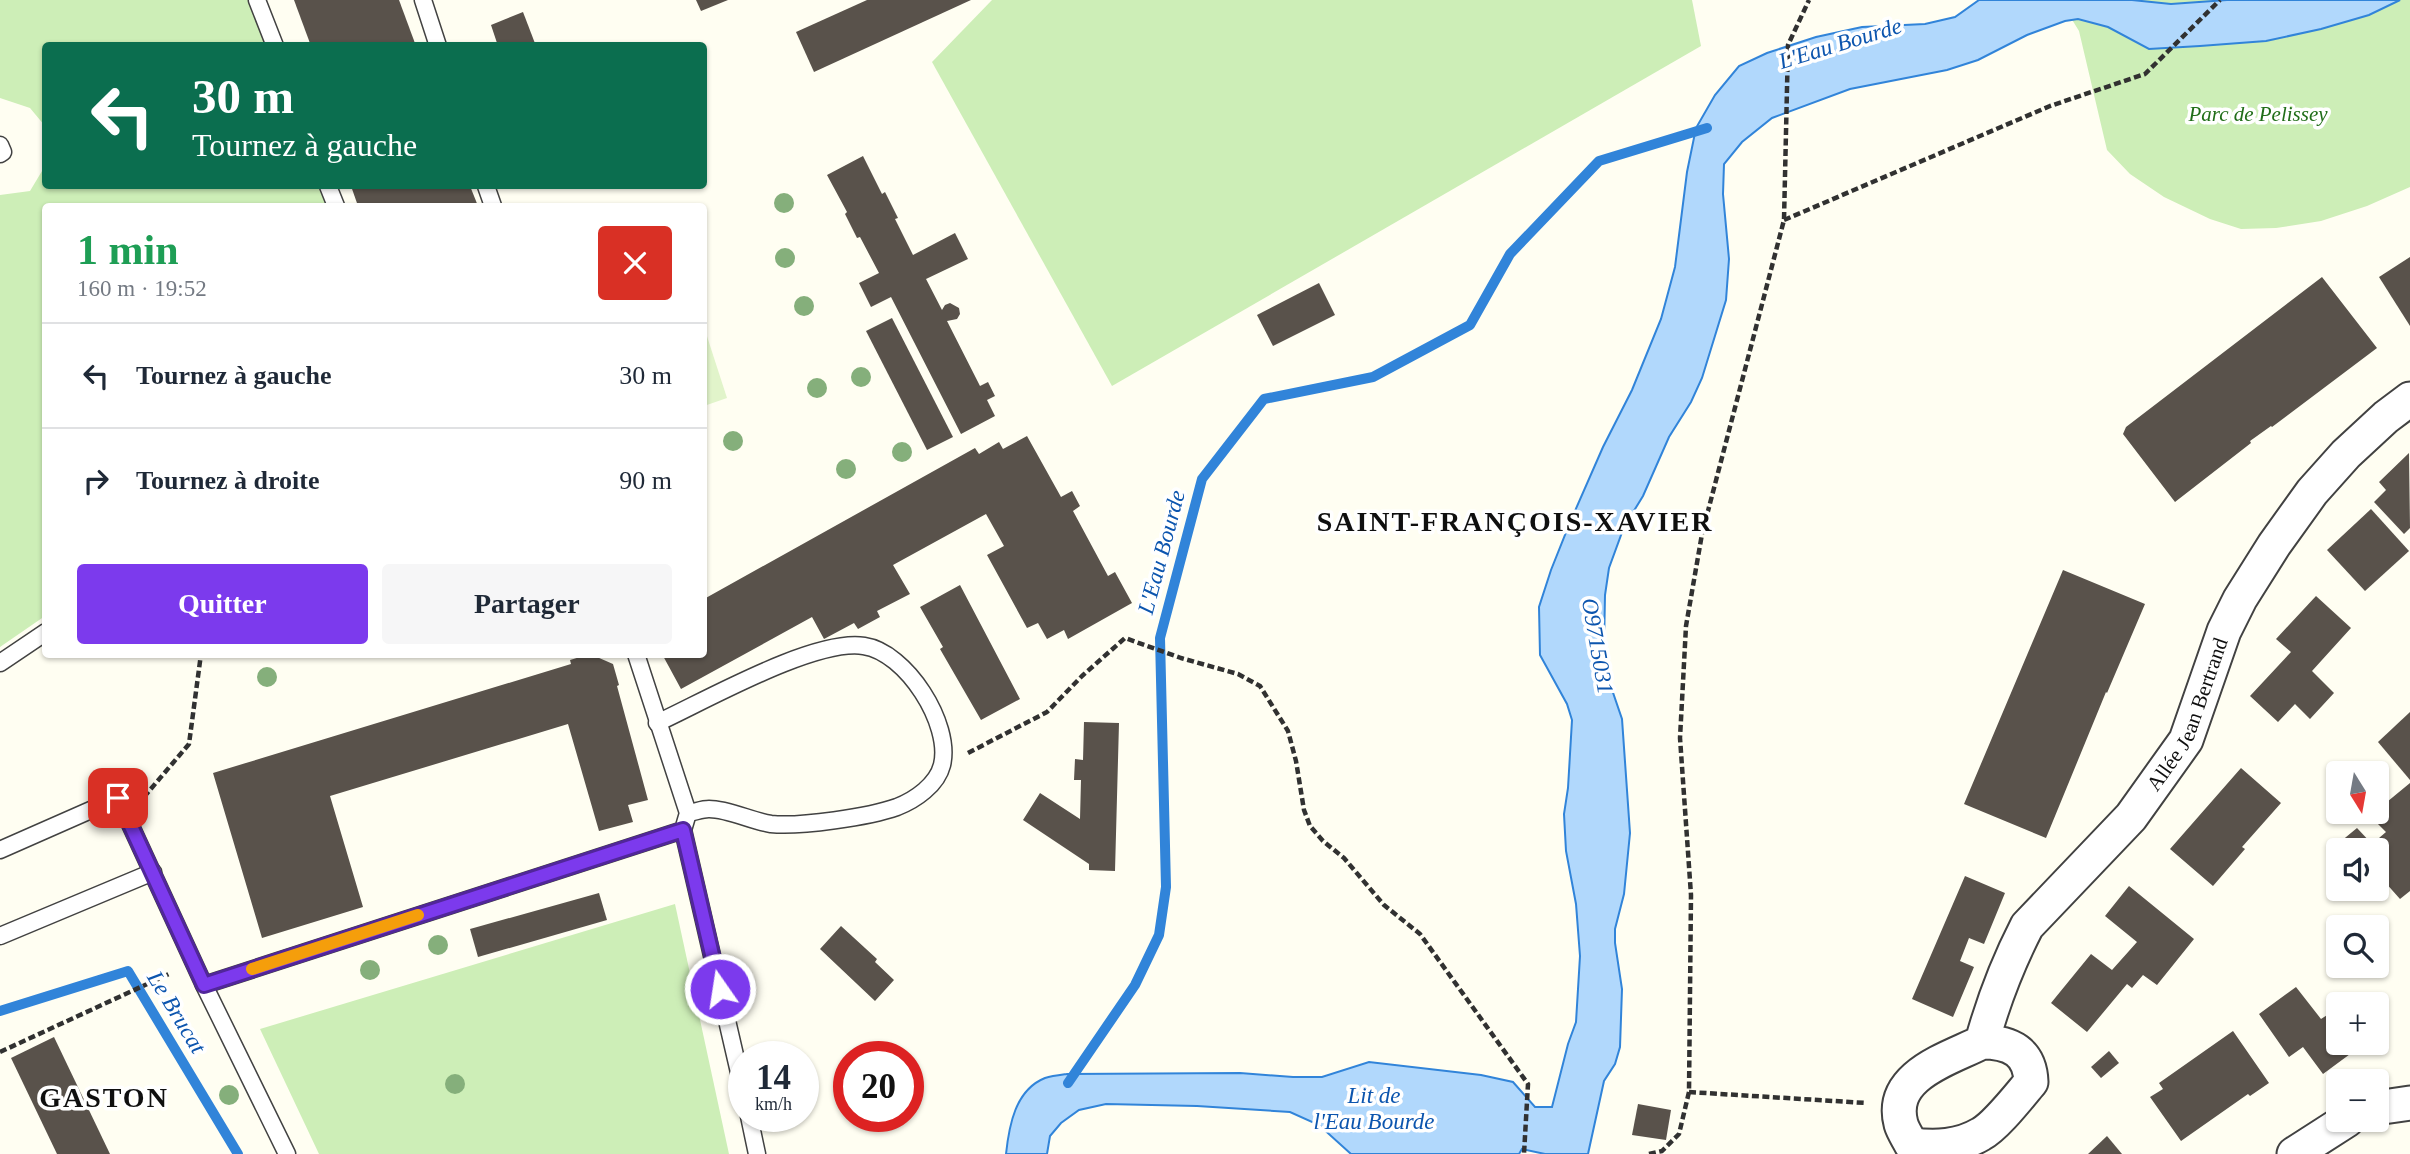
<!DOCTYPE html>
<html lang="fr">
<meta charset="utf-8">
<style>
body{margin:0;font-family:"Times New Roman",serif;background:#f6f6f7;color:#1f2937;height:100vh;display:flex;flex-direction:column;font-size:26px;white-space:nowrap}
*{box-sizing:border-box;margin:0}
p{font-size:23px;color:#747a83}
.icon{flex:none;width:38px;height:38px;fill:none;stroke:currentColor;stroke-width:2;stroke-linecap:round;stroke-linejoin:round}
.map{position:relative;flex:1;overflow:hidden}
.drawer{position:absolute;left:42px;top:203px;width:665px;height:455px;display:flex;flex-direction:column;background:#fff;border-radius:7px;box-shadow:0 2px 5px #0004}
.drawer>*{flex:none}
.banner{position:absolute;left:42px;top:42px;width:665px;height:147px;border-radius:7px;box-shadow:0 2px 5px #0004;background:#0b6e4f;color:#fff;overflow:hidden}
.needle{width:46px;rotate:169deg}
.tools{position:absolute;left:2326px;top:761px;display:grid;gap:14px}
.tools a{display:grid;place-items:center;width:63px;height:63px;border-radius:7px;background:#fff;box-shadow:0 2px 5px #0004;font-size:35px}
.speed{position:absolute;left:728px;top:1041px;display:flex;gap:14px;font-size:35px;font-weight:700;text-align:center}
.speed>*{display:grid;place-content:center;width:91px;height:91px;border-radius:50%;background:#fff;box-shadow:0 2px 5px #0004;line-height:1}
.speed small{font-size:18px;font-weight:400}
.speed .limit{border:10px solid #d22;background:#fff;color:#111}
.pin{position:absolute;display:grid;place-items:center;width:60px;height:60px;color:#fff;margin:-30px;border-radius:14px;box-shadow:0 4px 10px #0006}
.me{position:absolute;width:77px;margin:-38px;rotate:347deg;stroke-linejoin:round;filter:drop-shadow(0 0 5px #0008)}
.turn{display:flex;align-items:center;gap:24px;height:147px;padding:0 35px;font-size:32px}
.turn .icon{width:91px;height:91px;stroke-width:2.5}
.turn b{display:block;font-size:49px;line-height:60px}
.round{display:grid;place-items:center;flex:none;width:74px;height:74px;border-radius:7px;background:#f6f6f7}
.summary{display:flex;align-items:center;justify-content:space-between;height:119px;padding:0 35px}
h1{font-size:42px;font-weight:600;line-height:52px;color:#1e9e55}
.cta{display:flex;gap:14px;margin-top:auto;padding:14px 35px}
.cta a{flex:1;height:80px;border-radius:7px;background:#7c3aed;color:#fff;font-size:28px;font-weight:600;line-height:80px;text-align:center}
.cta a+a{background:#f6f6f7;color:#1f2937}
ul{padding:0;list-style:none}
li{display:flex;align-items:center;gap:21px;height:105px;padding:0 35px;border-top:2px solid #e0e1e3}
li div{flex:1}
li b{display:block;font-size:26px}
li em{font-style:normal}
.map>svg:first-child{display:block}
.green{fill:#cdeeb7}
.pitch{fill:#e1f4ca}
.water{fill:#b1d8fc;stroke:#3184d9;stroke-width:2}
.lines{fill:none;stroke-linecap:round;stroke-linejoin:round}
.stream{stroke:#3184d9;stroke-width:10}
.building{fill:#59524b}
.service-casing{stroke:#424242;stroke-width:19}
.minor-casing{stroke:#424242;stroke-width:37}
.path{stroke:#313131;stroke-width:4.5;stroke-dasharray:7 3.5;stroke-linecap:butt}
.service{stroke:#fff;stroke-width:16}
.minor{stroke:#fff;stroke-width:33}
.tree{fill:#85af7b}
.route-casing{stroke:#51269a;stroke-width:18}
.route{stroke:#7c3aed;stroke-width:12}
.slow{stroke:#f59e0b;stroke-width:12}
.labels{text-anchor:middle;stroke-width:7;stroke-linejoin:round;paint-order:stroke}
.park-label{font-size:21px;font-style:italic;fill:#216e19;stroke:#fff}
.street-label{font-size:21px;fill:#0f0f0f;stroke:#fff}
.water-label{font-size:23px;font-style:italic;fill:#0c55ae;stroke:#fff}
.district-label{font-size:28px;font-weight:bold;letter-spacing:2px;fill:#0f0f0f;stroke:#fff}
</style>
<div class="map">
<svg width="2410" height="1154" viewBox="0 0 2410 1154">
<rect width="100%" height="100%" fill="#fffef2"/>
<!-- green -->
<g class="green">
<polygon points="0,0 252,0 268,45 46,46 45,126 30,108 0,98"/>
<polygon points="992,0 1692,0 1701,46 1112,386 932,62"/>
<polygon points="2060,0 2410,0 2410,187 2367,206 2321,221 2276,228 2241,229 2210,219 2164,197 2130,174 2107,150 2079,31"/>
<polygon points="45,166 46,186 318,186 327,206 46,206 45,616 0,647 0,195 30,191"/>
<polygon points="675,904 729,1154 319,1154 260,1029"/>
</g>
<!-- pitch -->
<polygon class="pitch" points="704,327 727,398 704,406"/>
<!-- water -->
<path class="water" d="M1979,0H2132L2171,4L2227,0H2400L2369,15L2321,29L2266,41L2200,46L2149,49L2108,27L2078,19L2065,21L2027,35L1978,60L1947,70L1850,89L1772,118L1742,142L1724,164L1723,194L1729,259L1726,300L1702,378L1691,402L1669,437L1643,496L1624,527L1609,568L1605,595L1604,648L1607,675L1622,719L1630,833L1624,894L1615,929V943L1622,989L1620,1047L1615,1064L1604,1081L1588,1154H1545L1522,1149L1519,1154H1351L1319,1125L1290,1112L1197,1106L1106,1104L1079,1110L1061,1123L1050,1136L1047,1154H1006C1009,1126 1015,1090 1045,1078C1052,1076 1060,1075 1067,1074L1240,1073L1293,1077H1322L1369,1062L1481,1075L1513,1082L1535,1107H1552L1568,1044L1576,1022L1580,956L1576,904L1566,851L1564,814L1568,788L1572,720L1567,704L1540,655L1539,607L1551,570L1571,520L1603,447L1632,390L1661,319L1675,267L1687,172L1696,128L1715,95L1739,66L1767,53L1816,37L1862,27L1925,24L1955,17Z"/>
<g class="lines">
<!-- stream -->
<g class="stream">
<polyline points="0,1011 128,971 238,1154"/>
<polyline points="1068,1083 1135,985 1159,935 1166,887 1160,638 1202,479 1264,399 1373,377 1470,325 1510,254 1599,161 1707,128"/>
</g>
</g>
<!-- building -->
<g class="building">
<polygon points="294,0 399,0 416,46 311,46"/>
<polygon points="696,0 728,0 701,11"/>
<polygon points="867,0 971,0 814,72 796,32"/>
<polygon points="523,12 536,46 498,46 491,25"/>
<polygon points="863,156 882,194 885,192 898,218 895,219 913,255 955,233 968,259 926,279 942,310 945,305 950,303 959,308 960,314 957,319 947,321 980,386 988,382 995,396 987,400 995,416 961,434 891,297 871,307 859,283 879,273 860,237 857,238 845,214 847,212 827,175"/>
<polygon points="351,186 470,186 478,206 358,206"/>
<polygon points="2410,257 2410,326 2379,277"/>
<polygon points="2322,277 2377,348 2272,427 2271,426 2250,441 2251,443 2175,502 2123,434 2126,427"/>
<polygon points="1319,283 1335,315 1273,346 1257,315"/>
<polygon points="892,318 953,437 927,450 866,331"/>
<polygon points="1027,436 1061,497 1072,491 1080,506 1073,511 1108,576 1115,572 1132,603 1068,639 1064,630 1047,639 1038,623 1027,628 987,555 1004,546 986,514 893,565 910,594 877,611 880,617 858,629 854,623 824,639 812,617 681,689 662,654 704,654 704,599 975,448 979,454 999,442 1003,449"/>
<polygon points="2409,453 2410,528 2404,534 2374,502 2386,490 2379,482"/>
<polygon points="2371,509 2409,551 2365,591 2327,550"/>
<polygon points="2063,570 2145,604 2107,693 2106,692 2046,838 1964,804"/>
<polygon points="960,585 1020,699 981,720 940,649 943,647 920,607"/>
<polygon points="2316,596 2351,628 2312,671 2334,693 2310,719 2295,704 2278,722 2250,696 2291,652 2276,639"/>
<polygon points="590,654 613,664 619,685 617,686 648,800 628,805 633,822 599,831 568,724 330,796 363,907 262,938 213,773 571,664 570,660"/>
<polygon points="2410,712 2410,780 2378,742"/>
<polygon points="1084,722 1119,723 1115,871 1089,870 1089,864 1023,820 1040,793 1080,819 1081,780 1074,780 1075,759 1083,760"/>
<polygon points="2241,768 2281,803 2242,847 2245,849 2213,886 2170,849"/>
<polygon points="2410,783 2410,891 2400,899 2376,872 2376,850 2347,850 2340,842 2357,828 2372,844 2386,832 2375,821 2381,816 2376,811"/>
<polygon points="1965,876 2005,893 1984,944 1969,938 1960,961 1974,967 1953,1017 1912,999"/>
<polygon points="2129,886 2194,939 2157,985 2143,975 2132,988 2127,984 2087,1032 2051,1003 2091,954 2112,970 2137,942 2105,916"/>
<polygon points="599,893 607,920 478,957 470,929"/>
<polygon points="841,926 877,959 875,962 894,980 875,1001 820,949"/>
<polygon points="2296,987 2321,1019 2338,1008 2338,1043 2365,1043 2323,1074 2303,1047 2289,1057 2259,1014"/>
<polygon points="2359,994 2367,1004 2343,1004"/>
<polygon points="2233,1031 2269,1083 2250,1096 2248,1094 2181,1141 2150,1097 2163,1089 2159,1083"/>
<polygon points="54,1037 110,1154 57,1154 11,1058"/>
<polygon points="2109,1051 2119,1063 2101,1078 2091,1067"/>
<polygon points="1638,1104 1671,1110 1666,1140 1632,1135"/>
<polygon points="2107,1136 2122,1154 2088,1154"/>
</g>
<g class="lines">
<!-- service casing -->
<g class="service-casing">
<g id="service">
<polyline points="257,0 275,46"/>
<polyline points="423,0 438,46"/>
<polyline points="0,145 3,152 0,154"/>
<polyline points="328,186 336,206"/>
<polyline points="486,186 493,206"/>
<polyline points="0,663 46,632"/>
<path d="M657,723C705,701 815,638 864,646C906,652 952,724 942,765C937,785 915,800 897,807C869,817 800,827 771,824C751,821 729,809 709,809C702,809 695,812 688,813"/>
<polyline points="683,830 744,1094"/>
<polyline points="0,850 118,798 204,985 287,1154"/>
<polyline points="0,936 153,872"/>
<polyline points="204,985 683,830 688,813 636,654"/>
<polyline points="749,1116 757,1154"/>
</g>
</g>
<!-- minor casing -->
<g class="minor-casing">
<g id="minor">
<path id="s1" d="M1982,1042C2011,1042 2030,1052 2031,1082C2019,1096 1996,1126 1981,1134C1961,1146 1934,1149 1911,1144C1908,1138 1903,1131 1901,1124C1888,1075 1949,1059 1982,1042C1993,1002 2008,963 2027,926L2131,817L2186,740L2224,631L2240,599L2274,545L2312,492L2346,454L2386,417L2410,399"/>
<polyline points="2376,1108 2410,1103"/>
<polyline points="2294,1154 2347,1120"/>
</g>
</g>
<!-- path -->
<g class="path">
<polyline points="1784,220 2050,106 2145,74 2220,0"/>
<polyline points="968,753 1047,712 1082,676 1125,638 1181,658 1238,674 1260,686 1288,731 1296,761 1304,810 1310,826 1323,841 1344,858 1384,905 1420,934 1528,1084 1524,1154"/>
<polyline points="144,797 189,744 201,654"/>
<polyline points="0,1052 171,973"/>
<polyline points="1689,1092 1866,1103"/>
<polyline points="1649,1154 1662,1151 1679,1134 1689,1092 1691,895 1680,738 1686,626 1702,534 1784,220 1788,45 1809,0"/>
</g>
<!-- service -->
<use href="#service" class="service"/>
<!-- minor -->
<use href="#minor" class="minor"/>
</g>
<!-- trees -->
<g class="tree">
<circle cx="784" cy="203" r="10"/>
<circle cx="785" cy="258" r="10"/>
<circle cx="804" cy="306" r="10"/>
<circle cx="861" cy="377" r="10"/>
<circle cx="817" cy="388" r="10"/>
<circle cx="733" cy="441" r="10"/>
<circle cx="902" cy="452" r="10"/>
<circle cx="846" cy="469" r="10"/>
<circle cx="267" cy="677" r="10"/>
<circle cx="438" cy="945" r="10"/>
<circle cx="370" cy="970" r="10"/>
<circle cx="455" cy="1084" r="10"/>
<circle cx="229" cy="1095" r="10"/>
</g>
<g class="lines">
<!-- route casing -->
<g class="route-casing">
<polyline id="route" points="118,798 204,985 683,830 720,989"/>
</g>
<!-- route -->
<use href="#route" class="route"/>
<!-- slow -->
<polyline class="slow" points="252,969 418,915"/>
</g>
<g class="labels">
<!-- park labels -->
<g class="park-label">
<text x="2258" y="121">Parc de Pelissey</text>
</g>
<!-- street labels -->
<g class="street-label">
<text dy="7" stroke="none"><textPath href="#s1" startOffset="760">Allée Jean Bertrand</textPath></text>
</g>
<!-- water labels -->
<g class="water-label">
<text transform="translate(1840 43) rotate(-17)" y="8">L'Eau Bourde</text>
<text transform="translate(1161 552) rotate(-75)" y="8">L'Eau Bourde</text>
<text transform="translate(1598 646) rotate(80)" y="8">O9715031</text>
<text transform="translate(177 1012) rotate(59)" y="8">Le Brucat</text>
<text x="1374" y="1103">Lit de<tspan x="1374" dy="26">l'Eau Bourde</tspan></text>
</g>
<!-- district labels -->
<g class="district-label">
<text x="1515" y="531">SAINT-FRANÇOIS-XAVIER</text>
<text x="104" y="1107">GASTON</text>
</g>
</g>
</svg>
<div class="tools">
<a><svg class="needle" viewBox="-14 -14 28 28"><path d="M0-13l5 13h-10z" fill="#e53935"/><path d="M0 13l5-13h-10z" fill="#747a83"/></svg></a>
<a><svg class="icon" aria-label="sound" viewBox="0 0 24 24"><path d="M4 9h4l5-4v14l-5-4H4zM17 9q2 3 0 6"/></svg></a>
<a><svg class="icon" aria-label="search" viewBox="0 0 24 24"><circle cx="10" cy="10" r="6"/><path d="M15 15l6 6"/></svg></a>
<a>+</a>
<a>−</a>
</div>
<div class="speed"><div>14<small>km/h</small></div><div class="limit">20</div></div>
<div class="pin" style="left:118px;top:798px;background:#d93025"><svg class="icon" aria-label="arrive" viewBox="0 0 24 24"><path d="M6 21V4h12l-3 4 3 4H6"/></svg></div>
<svg class="me" style="left:720px;top:989px" viewBox="-20 -20 40 40"><circle r="17" fill="#7c3aed" stroke="#fff" stroke-width="3"/><path d="M0-11L8 9 0 5-8 9z" fill="#fff"/></svg>
<div class="banner">
<div class="turn"><svg class="icon" aria-label="left" viewBox="0 0 24 24"><path d="M17 20v-9H6M10 6l-5 5 5 5"/></svg><div><b>30 m</b>Tournez à gauche</div></div>
</div>
<section class="drawer">
<div class="summary"><div><h1>1 min</h1><p>160 m · 19:52</p></div><a class="round" style="background:#d93025;color:#fff"><svg class="icon" aria-label="close" viewBox="0 0 24 24"><path d="M6 6l12 12M18 6L6 18"/></svg></a></div>
<ul>
<li><svg class="icon" aria-label="left" viewBox="0 0 24 24"><path d="M17 20v-9H6M10 6l-5 5 5 5"/></svg><div><b>Tournez à gauche</b></div><em>30 m</em></li>
<li><svg class="icon" aria-label="right" viewBox="0 0 24 24"><path d="M7 20v-9h11M14 6l5 5-5 5"/></svg><div><b>Tournez à droite</b></div><em>90 m</em></li>
</ul>
<div class="cta"><a>Quitter</a><a>Partager</a></div>
</section>
</div>
